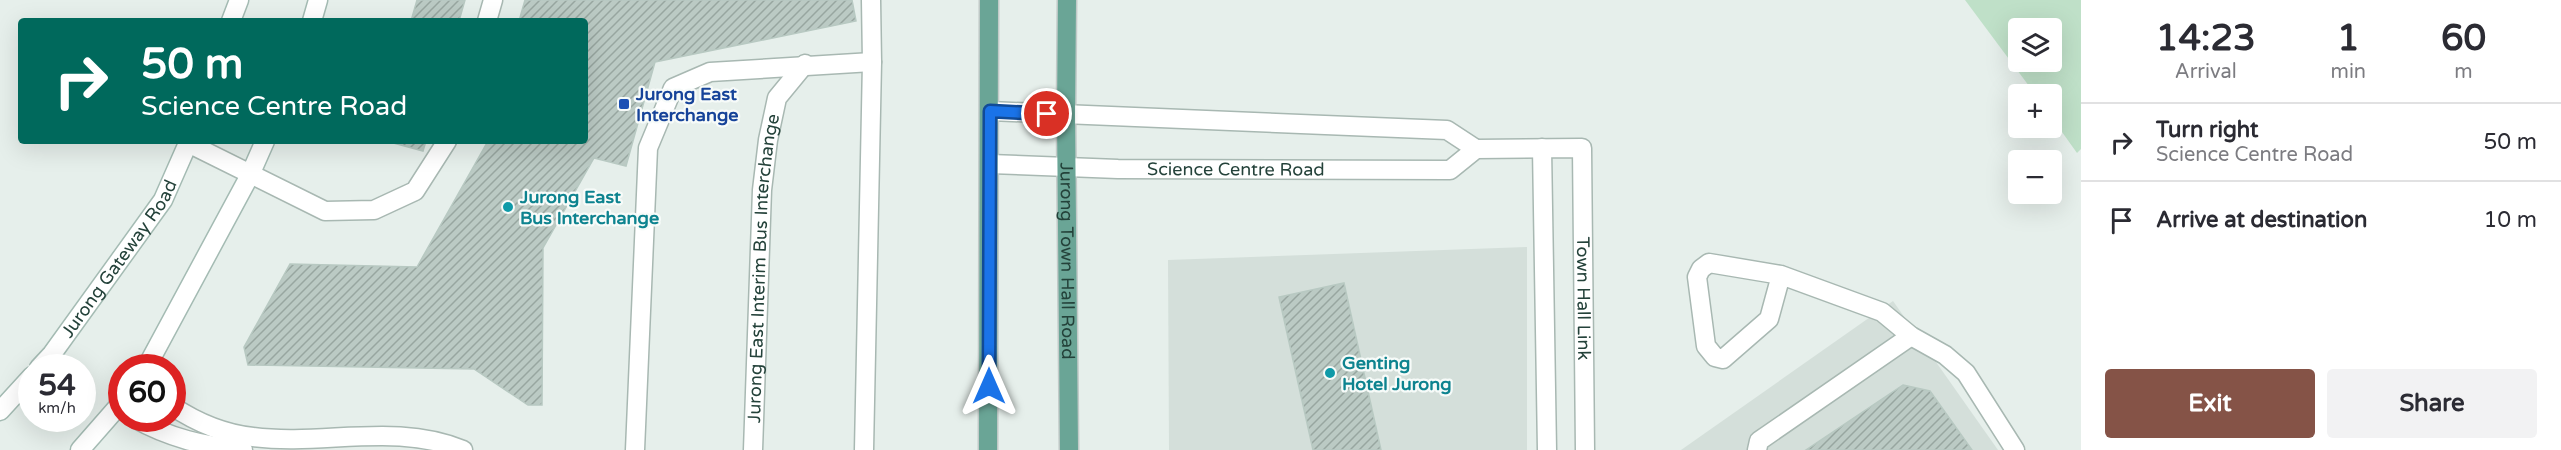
<!DOCTYPE html>
<meta charset="utf-8">
<style>
body{margin:0;font-family:"Varela Round",sans-serif;background:#f2f2f3;color:#2b2b33;height:100vh;display:flex;flex-direction:column;font-size:22px;white-space:nowrap}
*{box-sizing:border-box;margin:0}
p{font-size:20px;color:#7c7c81}
.icon{flex:none;width:33px;height:33px;fill:none;stroke:currentColor;stroke-width:2;stroke-linecap:round;stroke-linejoin:round}
.map{position:relative;flex:1;overflow:hidden}
.panel{display:flex;flex-direction:column;background:#fff;width:480px}
.panel>*{flex:none}
.banner{position:absolute;left:18px;top:18px;width:570px;height:126px;border-radius:6px;box-shadow:0 6px 24px #0002;background:#00695c;color:#fff;overflow:hidden}
.fabs{position:absolute;left:2008px;top:18px;display:grid;gap:12px}
.fabs a{display:grid;place-items:center;width:54px;height:54px;border-radius:6px;background:#fff;box-shadow:0 6px 24px #0002;font-size:30px}
.speed{position:absolute;left:18px;top:354px;display:flex;gap:12px;font-size:30px;font-weight:700;text-align:center}
.speed>*{display:grid;place-content:center;width:78px;height:78px;border-radius:50%;background:#fff;box-shadow:0 6px 24px #0002;line-height:1}
.speed small{font-size:15px;font-weight:400}
.speed .limit{border:9px solid #d22;background:#fff;color:#111}
.pin{position:absolute;display:grid;place-items:center;width:51px;height:51px;color:#fff;margin:-26px;border:3px solid #fff;border-radius:50%;box-shadow:0 2px 6px #0007}
.me{position:absolute;width:66px;margin:-33px;rotate:0deg;stroke-linejoin:round;filter:drop-shadow(0 0 4px #0008)}
.turn{display:flex;align-items:center;gap:21px;height:126px;padding:0 24px;font-size:27px}
.turn .icon{width:78px;height:78px;stroke-width:2.5}
.turn b{display:block;font-size:42px;line-height:51px}
.eta{display:flex;justify-content:space-evenly;align-items:center;height:102px;text-align:center}
.eta b{font-size:36px;font-weight:800;line-height:42px}
.primary-button{display:flex;gap:12px;margin-top:auto;padding:12px 24px}
.primary-button a{flex:1;height:69px;border-radius:6px;background:#855347;color:#fff;font-size:24px;font-weight:800;line-height:69px;text-align:center}
.primary-button a+a{background:#f2f2f3;color:#2b2b33}
ul{padding:0;list-style:none}
li{display:flex;align-items:center;gap:18px;height:78px;padding:0 24px;border-top:2px solid #e1e1e2}
li div{flex:1}
li b{display:block;font-size:22px}
li em{font-style:normal}
main{display:flex;flex:1;min-height:0}
.map>svg:first-child{display:block}
.built{fill:#d4dfda}
.green{fill:#bfe0c8;fill-rule:evenodd}
.building{fill:url(#building-hatch);stroke:#b8c9c2;stroke-width:1.5}
.lines{fill:none;stroke-linecap:round;stroke-linejoin:round}
.service-casing{stroke:#a8b8b2;stroke-width:21}
.minor-casing{stroke:#a8b8b2;stroke-width:21}
.secondary-casing{stroke:#a4bbb3;stroke-width:21}
.primary-casing{stroke:#c2cac8;stroke-width:21}
.service{stroke:#fff;stroke-width:18}
.minor{stroke:#fff;stroke-width:18}
.secondary{stroke:#fff;stroke-width:18}
.primary{stroke:#6aa596;stroke-width:18}
.route-casing{stroke:#114b97;stroke-width:15}
.route{stroke:#1a73e8;stroke-width:10}
.transit-dot{fill:#1a4fb4;stroke:#f7fbf9;stroke-width:2}
.culture-dot{fill:#0f9aa8;stroke:#f7fbf9;stroke-width:2}
.labels{text-anchor:middle;stroke-width:4.5;stroke-linejoin:round;paint-order:stroke}
.transit-label{font-size:18px;font-weight:bold;fill:#164399;stroke:#f7fbf9;text-anchor:start}
.street-label{font-size:18px;fill:#24423a;stroke:#f7fbf9}
.culture-label{font-size:18px;font-weight:bold;fill:#0d838f;stroke:#f7fbf9;text-anchor:start}
</style>
<main>
<div class="map">
<svg width="2081" height="450" viewBox="0 0 2081 450">
<defs>
<pattern id="building-hatch" width="6" height="6" patternUnits="userSpaceOnUse" patternTransform="scale(1.5)"><rect width="6" height="6" fill="#bbcac4"/><path d="M-1 1l2-2M0 6l6-6M5 7l2-2" fill="none" stroke="#98a6a0"/></pattern>
</defs>
<rect width="100%" height="100%" fill="#e6efeb"/>
<!-- built -->
<g class="built">
<polygon points="1527,247 1527,450 1169,450 1168,260"/>
<polygon points="1893,301 1998,450 1681,450"/>
</g>
<!-- green -->
<path class="green" d="M1965,0H2081V149L2077,153L2052,118V94H2035ZM2052,28V62H2019V28Z"/>
<!-- building -->
<g class="building">
<polygon points="417,0 465,0 459,21 411,21"/>
<polygon points="525,0 852,0 856,21 655,62 626,166 594,158 543,248 542,405 528,405 474,369 248,365 244,347 290,264 417,267 488,141 585,141 585,21 519,21"/>
<polygon points="386,141 426,141 423,151"/>
<polygon points="1344,283 1381,450 1313,450 1279,297"/>
<polygon points="1903,385 1930,391 1972,450 1806,450"/>
</g>
<g class="lines">
<!-- service casing -->
<g class="service-casing">
<g id="service">
<polyline points="487,21 493,0"/>
<polyline points="188,143 325,211 374,210 415,191 447,141"/>
<polyline points="1781,275 1769,319 1723,359 1715,357 1706,346 1697,277 1701,269 1709,263 1781,275 1882,312 1911,336 1945,355 1966,373 2015,450"/>
<path d="M172,406C196,422 225,434 253,437C323,446 396,422 463,450"/>
<path d="M134,418C169,438 204,446 243,450"/>
<polyline points="635,450 648,148 673,88 710,72 872,62"/>
<path id="s1" d="M753,450L762,190L768,140L777,98L805,64"/>
<polyline points="864,450 872,62 871,0"/>
<polyline points="1757,450 1759,441 1911,336"/>
</g>
</g>
<!-- minor casing -->
<g class="minor-casing">
<g id="minor">
<polyline points="990,111 1447,130 1476,149"/>
<polyline points="1542,148 1547,450"/>
<path id="s2" d="M990,164L1118,169L1450,170L1476,149L1582,148L1585,450"/>
</g>
</g>
<!-- secondary casing -->
<g class="secondary-casing">
<g id="secondary">
<polyline points="231,21 239,0"/>
<polyline points="312,21 318,0"/>
<path id="s3" d="M39,368L52,354L163,200L189,141"/>
<polyline points="146,368 250,175 265,141"/>
<polyline points="0,411 32,376"/>
<polyline points="80,450 122,402"/>
</g>
</g>
<!-- primary casing -->
<g class="primary-casing">
<g id="primary">
<path id="s4" d="M1067,0L1066,115L1069,450"/>
<polyline points="988,450 989,0"/>
</g>
</g>
<!-- service -->
<use href="#service" class="service"/>
<!-- minor -->
<use href="#minor" class="minor"/>
<!-- secondary -->
<use href="#secondary" class="secondary"/>
<!-- primary -->
<use href="#primary" class="primary"/>
</g>
<g class="lines">
<!-- route casing -->
<g class="route-casing">
<polyline id="route" points="989,386 990,111 1047,114"/>
</g>
<!-- route -->
<use href="#route" class="route"/>
</g>
<!-- markers -->
<rect class="transit-dot" x="618" y="98" width="12" height="12" rx="3"/>
<g class="culture-dot">
<circle cx="508" cy="207" r="6"/>
<circle cx="1330" cy="373" r="6"/>
</g>
<g class="labels">
<!-- transit labels -->
<g class="transit-label">
<text x="636" y="100">Jurong East<tspan x="636" dy="21">Interchange</tspan></text>
</g>
<!-- street labels -->
<g class="street-label">
<text dy="6" stroke="none"><textPath href="#s2" startOffset="246">Science Centre Road</textPath></text>
<text dy="6" stroke="none"><textPath href="#s3" startOffset="136">Jurong Gateway Road</textPath></text>
<text dy="6" stroke="none"><textPath href="#s4" startOffset="261">Jurong Town Hall Road</textPath></text>
<text dy="6" stroke="none"><textPath href="#s1" startOffset="182">Jurong East Interim Bus Interchange</textPath></text>
<text dy="6" stroke="none"><textPath href="#s2" startOffset="750">Town Hall Link</textPath></text>
</g>
<!-- culture labels -->
<g class="culture-label">
<text x="520" y="203">Jurong East<tspan x="520" dy="21">Bus Interchange</tspan></text>
<text x="1342" y="369">Genting<tspan x="1342" dy="21">Hotel Jurong</tspan></text>
</g>
</g>
</svg>
<div class="fabs">
<a><svg class="icon" aria-label="layers" viewBox="0 0 24 24"><path d="M12 4l9 5-9 5-9-5zM3 14l9 5 9-5"/></svg></a>
<a>+</a>
<a>−</a>
</div>
<div class="speed"><div>54<small>km/h</small></div><div class="limit">60</div></div>
<div class="pin" style="left:1047px;top:114px;background:#d93025"><svg class="icon" aria-label="arrive" viewBox="0 0 24 24"><path d="M6 21V4h12l-3 4 3 4H6"/></svg></div>
<svg class="me" style="left:989px;top:386px" viewBox="-20 -20 40 40"><path d="M0-17L14 15 0 8-14 15z" fill="#1a73e8" stroke="#fff" stroke-width="4"/></svg>
<div class="banner">
<div class="turn"><svg class="icon" aria-label="right" viewBox="0 0 24 24"><path d="M7 20v-9h11M14 6l5 5-5 5"/></svg><div><b>50 m</b>Science Centre Road</div></div>
</div>
</div>
<section class="panel">
<div class="eta">
<div><b>14:23</b><p>Arrival</p></div>
<div><b>1</b><p>min</p></div>
<div><b>60</b><p>m</p></div>
</div>
<ul>
<li><svg class="icon" aria-label="right" viewBox="0 0 24 24"><path d="M7 20v-9h11M14 6l5 5-5 5"/></svg><div><b>Turn right</b><p>Science Centre Road</p></div><em>50 m</em></li>
<li><svg class="icon" aria-label="arrive" viewBox="0 0 24 24"><path d="M6 21V4h12l-3 4 3 4H6"/></svg><div><b>Arrive at destination</b></div><em>10 m</em></li>
</ul>
<div class="primary-button"><a>Exit</a><a>Share</a></div>
</section>
</main>
